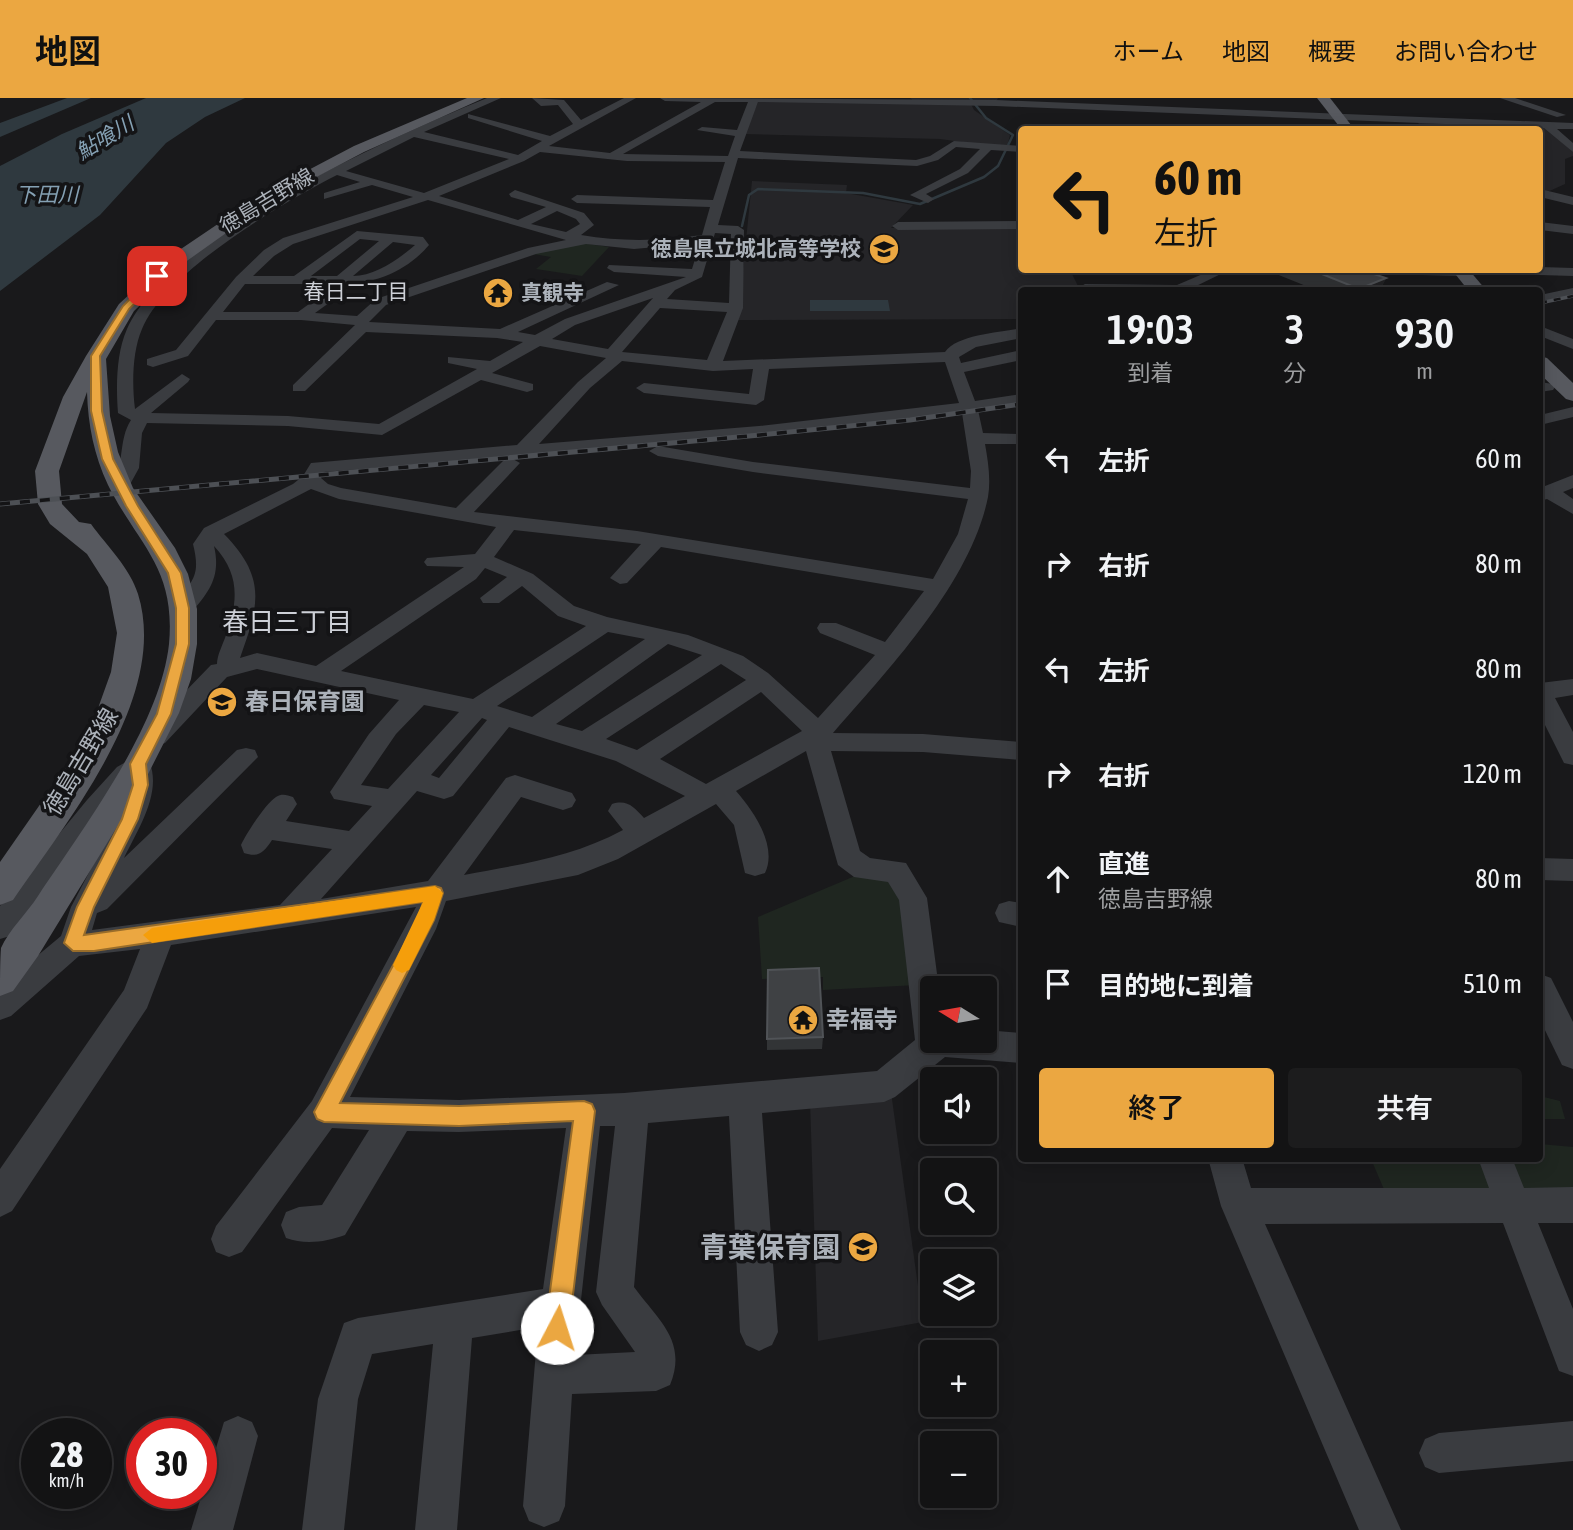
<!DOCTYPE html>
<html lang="ja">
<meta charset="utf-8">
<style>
body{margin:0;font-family:"Asap Condensed","Noto Sans JP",sans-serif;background:#1c1c1d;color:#f1f3f6;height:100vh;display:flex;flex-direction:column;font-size:26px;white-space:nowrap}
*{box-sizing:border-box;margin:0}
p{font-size:23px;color:#9d9ea0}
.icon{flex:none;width:38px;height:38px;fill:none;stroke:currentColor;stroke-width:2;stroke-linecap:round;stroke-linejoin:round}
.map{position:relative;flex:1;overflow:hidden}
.sheet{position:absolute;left:1018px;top:189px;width:525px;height:875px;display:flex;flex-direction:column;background:#131314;border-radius:7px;box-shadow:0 4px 18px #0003,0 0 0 2px #323234}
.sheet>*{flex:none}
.banner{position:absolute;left:1018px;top:28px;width:525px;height:147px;border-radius:7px;box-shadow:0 4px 18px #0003,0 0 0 2px #323234;background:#eba741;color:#111;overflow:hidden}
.needle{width:46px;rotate:281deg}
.controls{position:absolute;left:920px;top:878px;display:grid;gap:14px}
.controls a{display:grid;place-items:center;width:77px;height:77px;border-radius:7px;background:#131314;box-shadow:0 4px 18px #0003,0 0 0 2px #323234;font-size:35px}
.speed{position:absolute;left:21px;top:1320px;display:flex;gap:14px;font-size:35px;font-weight:700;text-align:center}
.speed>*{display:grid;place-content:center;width:91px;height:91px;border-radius:50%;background:#131314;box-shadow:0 4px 18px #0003,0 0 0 2px #323234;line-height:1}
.speed small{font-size:18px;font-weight:400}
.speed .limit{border:10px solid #d22;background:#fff;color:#111}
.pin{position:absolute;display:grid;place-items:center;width:60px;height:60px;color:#fff;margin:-30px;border-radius:14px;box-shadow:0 4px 10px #0006}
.me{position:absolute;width:77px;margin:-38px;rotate:5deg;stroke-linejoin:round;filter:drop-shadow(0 0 5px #0008)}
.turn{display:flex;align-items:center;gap:24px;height:147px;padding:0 21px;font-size:32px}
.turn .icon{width:91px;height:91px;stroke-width:2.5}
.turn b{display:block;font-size:49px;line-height:60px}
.eta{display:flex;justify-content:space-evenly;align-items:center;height:119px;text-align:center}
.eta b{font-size:42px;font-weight:600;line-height:49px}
.button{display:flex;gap:14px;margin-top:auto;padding:14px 21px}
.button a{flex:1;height:80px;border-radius:7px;background:#eba741;color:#111;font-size:28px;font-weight:600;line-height:80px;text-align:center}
.button a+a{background:#1c1c1d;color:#f1f3f6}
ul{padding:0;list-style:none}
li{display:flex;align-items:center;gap:21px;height:105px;padding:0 21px}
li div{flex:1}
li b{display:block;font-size:26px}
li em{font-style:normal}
header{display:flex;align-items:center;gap:42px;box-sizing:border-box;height:98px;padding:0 35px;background:#eba741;color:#111}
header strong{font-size:33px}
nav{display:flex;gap:38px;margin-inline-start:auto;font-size:24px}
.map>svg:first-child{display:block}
.built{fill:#252528}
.green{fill:#1f2620}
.water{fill:#2f393f}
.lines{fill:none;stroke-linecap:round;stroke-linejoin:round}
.stream{stroke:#2f393f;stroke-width:2.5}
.minor{fill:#3a3c40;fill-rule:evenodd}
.major{fill:#57595f;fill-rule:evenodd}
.rail-far1-casing{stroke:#4d5055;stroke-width:3.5}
.rail-casing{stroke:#4d5055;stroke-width:5}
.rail-far1{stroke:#141416;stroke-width:2.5;stroke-dasharray:7;stroke-linecap:butt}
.rail{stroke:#141416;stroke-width:3.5;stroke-dasharray:10;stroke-linecap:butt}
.wall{fill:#323436}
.shaded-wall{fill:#232325}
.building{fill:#3f4144;stroke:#505357;stroke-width:2}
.route{fill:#eba741;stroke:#996d2a;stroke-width:2}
.slow{fill:#f59e0b}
.labels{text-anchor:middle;stroke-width:7;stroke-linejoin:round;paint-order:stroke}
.far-water-label{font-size:21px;font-style:italic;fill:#85a1b4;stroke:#141416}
.far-street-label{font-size:21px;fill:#acb2ba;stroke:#141416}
.far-poi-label{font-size:21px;font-weight:bold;fill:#acb2ba;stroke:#141416;text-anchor:end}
.far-neighbourhood-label{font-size:21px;fill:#cdd0d7;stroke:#141416}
.poi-label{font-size:24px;font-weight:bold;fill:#acb2ba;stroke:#141416;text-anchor:start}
.street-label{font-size:24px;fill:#acb2ba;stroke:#141416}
.neighbourhood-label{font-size:26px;fill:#cdd0d7;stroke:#141416}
.near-poi-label{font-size:28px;font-weight:bold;fill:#acb2ba;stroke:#141416;text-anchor:end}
</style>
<header>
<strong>地図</strong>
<nav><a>ホーム</a><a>地図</a><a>概要</a><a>お問い合わせ</a></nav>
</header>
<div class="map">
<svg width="1573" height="1432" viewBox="0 0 1573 1432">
<rect width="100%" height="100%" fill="#19191b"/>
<!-- built -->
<g class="built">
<polygon points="910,0 998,0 996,4 970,4 974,12 1010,37 1007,50 940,41 744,36 759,2 914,3"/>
<polygon points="1416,23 1546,29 1573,54 1573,58 1565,61 1565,86 1545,95 1540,93 1540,32 1424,31"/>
<polygon points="752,83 847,87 846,95 913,107 891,130 1022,129 1022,172 1070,172 1080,192 1022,192 1022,221 738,222"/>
<polygon points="891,994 923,1224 818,1243 810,1003"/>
</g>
<!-- green -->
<g class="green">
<polygon points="582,145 609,149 582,178 536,171 551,159 533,156"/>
<polygon points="862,775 898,787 917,887 823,892 823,879 762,881 758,819"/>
<polygon points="1540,998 1560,1003 1565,1021 1540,1021"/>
<polygon points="1540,1046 1573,1049 1573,1097 1523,1095 1508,1061 1540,1060"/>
<polygon points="1371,1061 1485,1061 1495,1090 1386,1096"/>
</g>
<!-- water -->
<g class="water">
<polygon points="67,0 91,0 0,39 0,25"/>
<polygon points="146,0 245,0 205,19 166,45 100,117 0,193 0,68 62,36"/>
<polygon points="810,202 888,202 890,213 810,213"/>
</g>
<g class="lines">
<!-- stream -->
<polyline class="stream" points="742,128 749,97 758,91 863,95 920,106 984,79 998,68 1013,37 986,20 970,0"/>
<!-- minor -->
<g class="minor">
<path d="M487,0H501L424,34L518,57L542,43L468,20V16L550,38L573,26L558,7L541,8L532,0L564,2L581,22L624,0H636L549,48L610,55L701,4L665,3L660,0L996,2L1573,25V31H1557L1573,45V54L1544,30L996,8L758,4L740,53L916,62L930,58L954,43L1022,48V54L991,52L968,75L926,96L934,101L928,105L910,97L960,71L980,51L956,49L938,62L917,68L738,60L718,127L738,128L744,132L743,210L723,263L945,254C958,236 1001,235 1022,230V240L976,249L959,259L961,265L1022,252V262L964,274L975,303L1022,296V306L978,312L983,335L1022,336V346H985C988,363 991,381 988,399C971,484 889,571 833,635L923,636L1022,644V662L923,654L831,653L860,753L870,760L906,765L927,800L939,891H933V943H985V932L1022,935V965L945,959L895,999L884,1004L762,1015L778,1234L772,1247L759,1253L746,1247L740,1234L729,1018L648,1025L634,1189C658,1222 688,1243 670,1287L656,1293L572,1296L565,1408L559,1423L544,1429L529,1423L523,1408L538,1229L472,1240L457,1432H415L433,1246L372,1256L358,1301L344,1432H302L318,1301L344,1225L358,1220L543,1191L566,1030L459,1034L407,1033L345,1137C326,1144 305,1147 286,1140L281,1127L286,1114L299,1109L322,1107L369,1032L332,1030L242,1154L229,1159L216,1154L211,1141L216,1128L312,1003L416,809L171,847L147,910L12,1113L0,1119V1071L124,892L140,851L79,858L11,918L0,922V889L61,838L71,809L117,721L126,692L10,838L0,841V808L87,702L117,669L138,657L147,659C165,691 138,731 124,760L237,652L246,650L255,652L258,659L107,811L97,815L92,832L280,807L332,751L272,742C264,754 259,760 244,755L241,747C246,736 266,705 276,699C282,695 287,697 293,699L297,706L286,723L349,733L372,708L334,701L330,694L369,636L399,602L257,571L227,579L165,645L156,648L147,645L144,639L147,633L211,567L217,566C217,558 222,548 225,540C238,505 241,477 214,448C221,478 210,493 191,515H175L172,510C190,483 202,482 193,446L204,430L293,386L303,378L311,365L517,347L578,284L606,260L540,248L492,275L533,286V292L527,294L481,282L382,337L288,328L147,325L142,335L139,370L128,390L121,392L112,386C125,366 118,342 131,322L118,315C116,289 116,256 127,231C170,136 392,39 487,0ZM715,4H748L737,32L702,29L697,32L735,38L728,58L623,56ZM414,39L509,61L424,95L346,73ZM540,54L627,63L725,64L713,102L577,97L571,101L577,105L710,109L702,137C661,143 622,144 581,137L594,127L584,115L515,92L509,96L511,99L546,109L518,122L439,98L524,63ZM337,77L360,84L324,95V101L372,87L413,99L283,140L264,152L236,179L176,252L147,261V267L153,269L188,258L216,222H301L355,227L293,287V293H305L366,234L497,240L523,244L490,263L448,259V265L477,271L379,326L288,318L151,315L188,284L190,281L182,276L135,311C132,287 132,254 142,231C166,173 282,105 337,77ZM428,102L566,142L528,150L376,201L357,218L315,215L340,197L344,186C376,186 408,172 429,147L423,139L357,133L294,178H253L274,158L293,146ZM557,113L576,121L580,126L566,134L531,126ZM715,135L731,136L729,205L667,201L675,192L702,179ZM360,141L379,143L337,178H311ZM393,144L415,147C399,161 375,178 353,178ZM700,145L692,171L609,167L607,170L614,174L686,179L565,221L535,237L518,234L619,187L607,184L500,231L369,224L386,207L536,156L586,146L634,151ZM245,186H329L327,193L298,214H223ZM653,200L608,251L552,241L575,227ZM660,210L727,214L707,262L622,254ZM622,263L713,273L753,271L749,296L644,285L636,290L644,295L756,307L764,302L769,271L945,264L959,305L759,328L539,346L590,290ZM962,315L971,373L970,390L753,364L658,348L649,353L658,358L753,374L968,401L958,436L933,481L637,433L474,414L520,365L511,360L505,361L456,410L341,390L328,386L321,380L324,374L759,338ZM311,391L339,401L496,429L475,456L427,460L424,464L427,468L464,469L316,568L257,555L240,560C259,507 267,480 224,436ZM514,432L641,446L610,480L620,486L627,485L661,449L924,493L885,544L836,525H820L817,530L820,535L875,557L818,620L768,575L743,558L688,537L607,519L574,508L533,476L494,459ZM485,470L507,479L480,500L483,505H499L522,488L558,518L586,528L473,601L341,573L476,481ZM608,534L645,541L532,619L497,608ZM668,546L702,557L582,633L556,626ZM721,566L746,582L637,652L606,641ZM761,594L802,633L706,686L660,661ZM424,607L459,614L388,691L361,687L396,636ZM482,620L487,622L439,680L431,677ZM509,629L616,663L685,698L644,720C634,709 627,701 612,706L608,713L623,732C571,760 521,766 464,777L521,699L563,712L572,709L576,702L572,695L515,677L506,680L428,783L321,801L417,693L444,701L453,698ZM806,653L838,767L854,779L888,784L899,802L915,942L877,973L624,995L459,1002L350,999L436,831L446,803L578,777L618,761L716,706L734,727L745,775L755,778L765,775C778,748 753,712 736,693ZM600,1028H615L596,1194L602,1207L635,1254L575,1257Z"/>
<polygon points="1500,0 1515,0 1566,17 1557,19"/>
<polygon points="1540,91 1573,99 1573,107 1540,99"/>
<polygon points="1022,123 1022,131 898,132 892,128 898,124"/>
<polygon points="1540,124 1573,128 1573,136 1540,132"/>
<polygon points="1540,169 1573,170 1573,178 1506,176 1499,172 1540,172"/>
<polygon points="1212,172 1229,172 1188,192 1080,192 1078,190 1085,186 1177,187"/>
<polygon points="1374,172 1467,172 1469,174 1462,178 1381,176"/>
<polygon points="1573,190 1573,198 1540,205 1540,197"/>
<polygon points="1540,228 1573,241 1573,251 1540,238"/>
<polygon points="1540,284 1553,286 1555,289 1553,292 1540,294"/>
<polygon points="1573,309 1573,319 1540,327 1540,317"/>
<polygon points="1573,377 1573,390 1563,394 1573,401 1573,416 1547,401 1540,403 1540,390"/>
<polygon points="1573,581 1573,597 1555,600 1573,634 1573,667 1564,665 1540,617 1540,585"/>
<polygon points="1540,760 1573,761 1573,783 1540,782"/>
<polygon points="1009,803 1022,805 1022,829 999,824 995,815 999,806"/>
<polygon points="1540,876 1551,880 1573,924 1573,971 1562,967 1540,922"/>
<polygon points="1208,1060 1242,1060 1251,1090 1489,1090 1478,1060 1512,1060 1524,1090 1573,1089 1573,1125 1538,1125 1573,1211 1573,1278 1559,1273 1503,1125 1265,1126 1401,1432 1359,1432 1221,1108"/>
<polygon points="238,1318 252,1324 258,1338 233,1432 191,1432 224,1324"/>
<polygon points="1573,1323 1573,1363 1439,1375 1425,1369 1419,1355 1425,1341 1439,1335"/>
</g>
<!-- major -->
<g class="major">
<path d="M467,0H484L364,54L271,103L184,165L134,213L106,261L110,318L118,354L133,390L175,450L188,476L197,511V546L191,581L179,615L142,688L38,858L13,893L0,898C0,885 0,862 1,850C9,832 27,815 38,798C83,730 160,629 169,546C176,469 138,447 108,387C94,357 88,327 87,294L59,373L62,406L79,424L91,426C107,448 130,470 138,496C170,599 67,723 13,802L0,807V764L80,649L97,613L111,574L117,535L108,489L87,456L50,426L38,406L35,373L63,299L86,258L119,206L172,157L261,97L354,48Z"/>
<polygon points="1317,0 1330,0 1355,32 1342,32"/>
<polygon points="1452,172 1469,172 1486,192 1468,192"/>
<polygon points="1540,258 1547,260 1573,285 1573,303 1566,301 1540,276"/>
</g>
<!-- rail-far1 casing -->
<g class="rail-far1-casing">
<polyline id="rail-far1" points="1540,205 1573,198"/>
</g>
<!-- rail casing -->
<g class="rail-casing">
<polyline id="rail" points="0,406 760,337 910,322 1022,306"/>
</g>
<!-- rail-far1 -->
<use href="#rail-far1" class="rail-far1"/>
<!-- rail -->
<use href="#rail" class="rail"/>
</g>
<!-- wall -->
<g class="wall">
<polygon points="1266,172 1362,172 1386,180 1380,192 1316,192"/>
<polygon points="823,939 822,951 767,952 767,941"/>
</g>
<!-- shaded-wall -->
<polygon class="shaded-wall" points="1386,180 1380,192 1358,192 1359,191"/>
<!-- building -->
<g class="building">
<polygon points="1312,172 1362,172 1386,180 1359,191"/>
<polygon points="819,870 823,939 767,941 768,872"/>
</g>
<!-- route -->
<polygon class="route" points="154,176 162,178 129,211 100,258 102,313 113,361 138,408 181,475 189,510 189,546 171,616 146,666 148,687 138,721 94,809 84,837 435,788 441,790 443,795 434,822 340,1005 459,1008 584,1003 592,1006 595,1013 569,1230 565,1238 557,1242 549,1238 545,1230 573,1023 459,1028 324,1024 317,1021 314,1014 418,821 423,804 94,853 73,853 64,845 77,809 122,721 133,687 130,666 157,616 176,546 176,510 168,475 126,408 102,361 91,313 91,258 123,208"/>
<!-- slow -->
<polygon class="slow" points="435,788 443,795 434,822 409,872 402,875 396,872 393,867 423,804 152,845 143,837 152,830"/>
<!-- icons -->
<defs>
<g id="school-disc" transform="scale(1.575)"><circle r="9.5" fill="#eba741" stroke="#141416"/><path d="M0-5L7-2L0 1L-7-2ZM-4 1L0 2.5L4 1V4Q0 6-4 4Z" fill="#111"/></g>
<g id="temple-disc" transform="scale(1.575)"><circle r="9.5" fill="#eba741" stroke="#141416"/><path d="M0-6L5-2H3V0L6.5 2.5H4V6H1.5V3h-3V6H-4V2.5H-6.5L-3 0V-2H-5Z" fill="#111"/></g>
</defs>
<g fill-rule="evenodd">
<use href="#school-disc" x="884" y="151"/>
<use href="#temple-disc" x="498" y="195"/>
<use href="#school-disc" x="222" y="604"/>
<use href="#temple-disc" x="803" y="922"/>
<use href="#school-disc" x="863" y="1149"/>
</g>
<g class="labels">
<!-- far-water labels -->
<g class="far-water-label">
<text transform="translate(105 40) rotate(-31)" y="7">鮎喰川</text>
<text x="47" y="104">下田川</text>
</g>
<!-- far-street labels -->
<g class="far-street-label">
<text transform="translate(267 103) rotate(-31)" y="7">徳島吉野線</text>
</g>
<!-- far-poi labels -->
<g class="far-poi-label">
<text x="861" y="158">徳島県立城北高等学校</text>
<text x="521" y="202" text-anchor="start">真観寺</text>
</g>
<!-- far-neighbourhood labels -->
<g class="far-neighbourhood-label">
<text x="356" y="201">春日二丁目</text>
</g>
<!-- poi labels -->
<g class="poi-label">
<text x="245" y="612">春日保育園</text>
<text x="826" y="930">幸福寺</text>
</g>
<!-- street labels -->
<g class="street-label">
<text transform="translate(81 664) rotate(-59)" y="8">徳島吉野線</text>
</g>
<!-- neighbourhood labels -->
<g class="neighbourhood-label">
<text x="287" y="533">春日三丁目</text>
</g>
<!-- near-poi labels -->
<g class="near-poi-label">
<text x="840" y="1159">青葉保育園</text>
</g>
</g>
</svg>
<div class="controls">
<a><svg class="needle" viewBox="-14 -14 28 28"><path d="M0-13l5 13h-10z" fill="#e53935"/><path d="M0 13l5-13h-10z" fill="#9d9ea0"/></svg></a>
<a><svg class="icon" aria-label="sound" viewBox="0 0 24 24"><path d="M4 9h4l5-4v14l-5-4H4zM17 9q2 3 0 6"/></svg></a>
<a><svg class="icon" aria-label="search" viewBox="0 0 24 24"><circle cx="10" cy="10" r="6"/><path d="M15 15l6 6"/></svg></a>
<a><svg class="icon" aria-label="layers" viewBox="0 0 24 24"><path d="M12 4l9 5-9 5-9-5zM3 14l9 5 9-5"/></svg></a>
<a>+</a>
<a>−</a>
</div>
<div class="speed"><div>28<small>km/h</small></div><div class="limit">30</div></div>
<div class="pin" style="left:157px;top:178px;background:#d93025"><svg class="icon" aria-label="arrive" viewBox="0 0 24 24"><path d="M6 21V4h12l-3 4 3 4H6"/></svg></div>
<svg class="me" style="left:557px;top:1230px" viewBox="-20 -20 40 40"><circle r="19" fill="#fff"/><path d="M0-13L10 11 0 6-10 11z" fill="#eba741"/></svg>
<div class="banner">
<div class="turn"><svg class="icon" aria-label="left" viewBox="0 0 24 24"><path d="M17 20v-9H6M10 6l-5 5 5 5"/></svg><div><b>60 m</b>左折</div></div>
</div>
<section class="sheet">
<div class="eta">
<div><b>19:03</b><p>到着</p></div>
<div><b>3</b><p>分</p></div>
<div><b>930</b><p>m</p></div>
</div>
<ul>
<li><svg class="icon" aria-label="left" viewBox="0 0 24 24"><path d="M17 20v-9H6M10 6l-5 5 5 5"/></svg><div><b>左折</b></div><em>60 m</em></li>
<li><svg class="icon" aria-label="right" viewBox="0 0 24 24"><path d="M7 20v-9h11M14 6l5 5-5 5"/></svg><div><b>右折</b></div><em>80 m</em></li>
<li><svg class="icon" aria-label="left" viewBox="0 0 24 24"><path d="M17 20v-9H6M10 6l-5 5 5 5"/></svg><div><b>左折</b></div><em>80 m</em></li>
<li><svg class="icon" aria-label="right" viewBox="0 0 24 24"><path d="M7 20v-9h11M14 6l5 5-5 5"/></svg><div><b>右折</b></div><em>120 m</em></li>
<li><svg class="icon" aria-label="ahead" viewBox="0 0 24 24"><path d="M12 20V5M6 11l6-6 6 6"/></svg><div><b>直進</b><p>徳島吉野線</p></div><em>80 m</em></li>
<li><svg class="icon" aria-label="arrive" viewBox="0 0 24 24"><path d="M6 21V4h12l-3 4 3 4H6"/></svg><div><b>目的地に到着</b></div><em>510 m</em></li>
</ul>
<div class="button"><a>終了</a><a>共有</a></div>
</section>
</div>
